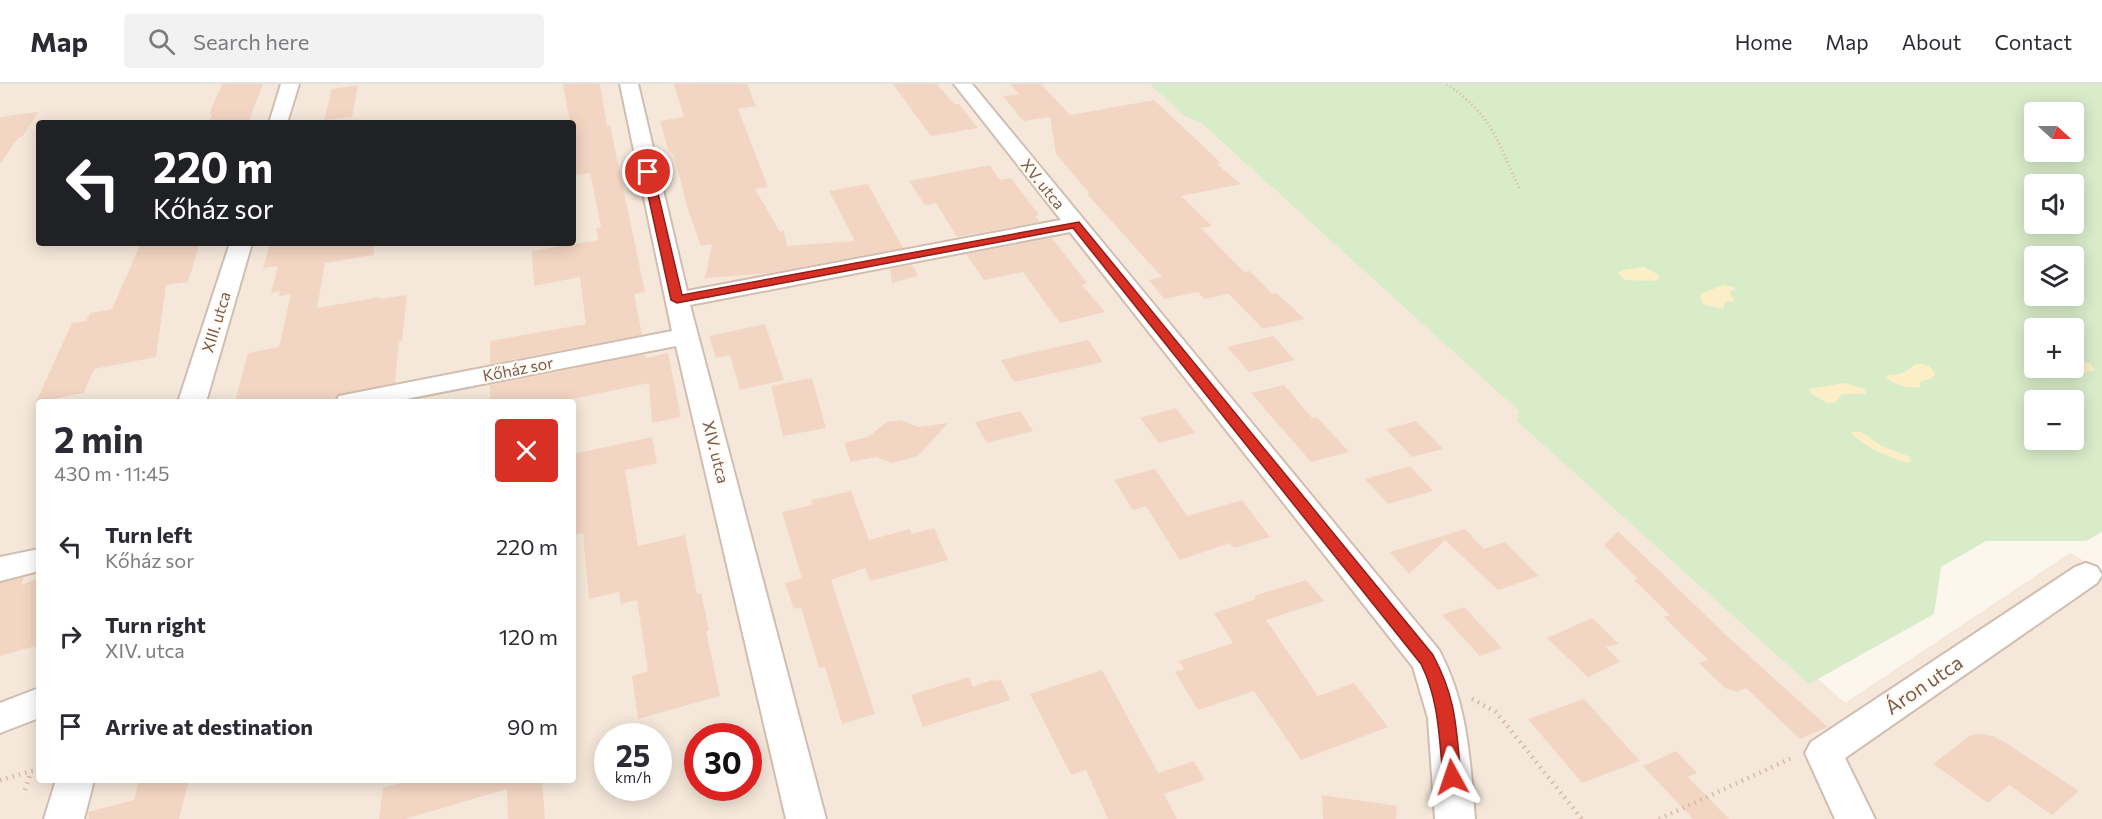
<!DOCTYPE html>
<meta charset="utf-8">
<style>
body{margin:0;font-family:Commissioner,sans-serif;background:#f2f2f3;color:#2b2b33;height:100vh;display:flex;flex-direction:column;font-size:22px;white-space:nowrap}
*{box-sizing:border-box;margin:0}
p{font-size:20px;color:#7c7c81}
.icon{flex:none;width:33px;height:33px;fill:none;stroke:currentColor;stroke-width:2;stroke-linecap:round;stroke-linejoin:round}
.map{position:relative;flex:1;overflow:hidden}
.drawer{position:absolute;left:36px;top:315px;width:540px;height:384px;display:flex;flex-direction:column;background:#fff;border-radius:6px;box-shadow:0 3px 15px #0003}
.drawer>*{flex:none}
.guide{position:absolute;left:36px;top:36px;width:540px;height:126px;border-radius:6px;box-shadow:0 3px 15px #0003;background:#202124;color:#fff;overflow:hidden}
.needle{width:39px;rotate:111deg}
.tools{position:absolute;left:2024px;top:18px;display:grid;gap:12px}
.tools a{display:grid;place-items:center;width:60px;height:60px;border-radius:6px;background:#fff;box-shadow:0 3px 15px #0003;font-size:30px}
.speed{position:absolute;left:594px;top:639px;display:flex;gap:12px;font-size:30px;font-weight:700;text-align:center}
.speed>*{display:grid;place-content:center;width:78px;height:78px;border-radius:50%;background:#fff;box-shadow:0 3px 15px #0003;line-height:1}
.speed small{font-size:15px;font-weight:400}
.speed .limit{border:9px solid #d22;background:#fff;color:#111}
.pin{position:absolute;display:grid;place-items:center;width:51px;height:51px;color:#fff;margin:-26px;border:3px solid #fff;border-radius:50%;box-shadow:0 2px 6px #0007}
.me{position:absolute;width:66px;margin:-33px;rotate:355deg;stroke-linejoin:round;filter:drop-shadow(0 0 4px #0008)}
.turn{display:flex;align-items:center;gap:21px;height:126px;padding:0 18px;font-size:27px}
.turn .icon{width:78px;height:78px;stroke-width:2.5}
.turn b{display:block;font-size:42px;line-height:51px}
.round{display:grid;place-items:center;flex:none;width:63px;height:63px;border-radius:6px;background:#f2f2f3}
.headline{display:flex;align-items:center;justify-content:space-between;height:102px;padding:0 18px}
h1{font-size:36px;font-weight:700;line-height:45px}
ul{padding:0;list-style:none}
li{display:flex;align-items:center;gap:18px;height:90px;padding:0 18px}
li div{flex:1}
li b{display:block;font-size:22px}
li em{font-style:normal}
header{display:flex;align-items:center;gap:36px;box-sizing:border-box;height:84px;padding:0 30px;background:#fff;border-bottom:2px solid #e1e1e2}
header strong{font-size:28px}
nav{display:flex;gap:33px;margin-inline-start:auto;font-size:21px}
.search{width:420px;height:54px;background:#f2f2f3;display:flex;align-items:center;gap:15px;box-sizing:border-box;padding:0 21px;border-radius:6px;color:#7c7c81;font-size:22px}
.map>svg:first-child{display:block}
.residential{fill:#f5e8da;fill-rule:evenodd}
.green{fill:#d8ecc9;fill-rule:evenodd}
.sand{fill:#fcefc7}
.building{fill:#f3d5c3}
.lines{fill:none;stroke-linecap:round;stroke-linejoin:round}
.minor-casing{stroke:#d1beb0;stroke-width:4}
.path-far1{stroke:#d9b8a5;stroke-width:3;stroke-dasharray:1 3;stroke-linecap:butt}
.path{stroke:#d9b8a5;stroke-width:4.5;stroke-dasharray:1.5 5;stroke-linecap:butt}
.minor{fill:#fff;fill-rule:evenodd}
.route{fill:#d93025;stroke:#8d1f18;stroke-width:1.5}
.labels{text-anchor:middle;stroke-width:4.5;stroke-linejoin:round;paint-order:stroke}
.street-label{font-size:16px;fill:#7a5c4d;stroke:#fffaf3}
.near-street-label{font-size:20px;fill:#7a5c4d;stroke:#fffaf3}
</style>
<header>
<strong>Map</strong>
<div class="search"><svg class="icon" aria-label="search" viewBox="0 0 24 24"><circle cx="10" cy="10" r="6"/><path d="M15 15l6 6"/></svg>Search here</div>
<nav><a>Home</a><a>Map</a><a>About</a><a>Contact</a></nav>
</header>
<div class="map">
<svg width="2102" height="735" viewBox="0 0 2102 735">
<rect width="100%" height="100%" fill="#fdf6ec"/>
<!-- residential -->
<path class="residential" d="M0,0H1157L1845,619L2070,469L2102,487V735H0ZM39,39H573V159H39ZM39,318H573V696H39ZM608,652H658V704H608ZM698,652H748V704H698Z"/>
<!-- green -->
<path class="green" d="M1150,0H2102V448L2086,457H1986L1941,483L1934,530L1809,600L1517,337L1519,327L1202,40L1183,31ZM2034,28H2073V68H2034ZM2034,100H2073V140H2034ZM2034,172H2073V212H2034ZM2034,244H2073V284H2034ZM2034,316H2073V356H2034Z"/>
<!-- sand -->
<g class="sand">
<polygon points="1644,183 1659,191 1659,195 1654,197 1625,196 1618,189 1623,186"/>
<polygon points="1724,201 1734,203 1735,205 1730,208 1734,217 1725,218 1723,225 1703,220 1700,214 1702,209"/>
<polygon points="2073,275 2090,279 2095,286 2083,289 2080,294 2058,288 2057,284 2073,284"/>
<path d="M1915,280C1924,280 1932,281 1935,290L1932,294L1920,298V303C1906,305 1897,301 1886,294L1887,291C1900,291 1905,289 1915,280Z"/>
<polygon points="1845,299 1865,305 1866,310 1842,310 1836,318 1828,319 1810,309 1809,305"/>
<path d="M1851,348H1861L1882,362L1910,373L1911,377L1907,379C1888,372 1864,364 1851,348Z"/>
</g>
<!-- building -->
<g class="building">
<polygon points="222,0 263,0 248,39 209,39 212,30 209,30"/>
<polygon points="563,0 600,0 607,42 610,41 645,208 634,210 642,251 490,280 490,257 586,240 580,193 534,202 532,167 598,156 596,144 601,143 590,89 573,91 573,39 570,39"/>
<polygon points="674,0 747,0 756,22 738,25 768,103 755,105 780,148 784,147 787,162 855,157 829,107 868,100 903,164 771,189 705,194 712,160 701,162 687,123 674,71 668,66 660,37 684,33"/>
<polygon points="893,0 937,0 954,20 959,20 978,44 931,52"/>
<polygon points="1010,0 1041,0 1070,31 1154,16 1221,79 1217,80 1241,100 1181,112 1212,142 1201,144 1244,188 1250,187 1272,210 1277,209 1304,235 1263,245 1229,210 1204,215 1198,208 1164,215 1149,196 1162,193 1087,110 1089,109 1056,70 1050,33 1023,37 1003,12 1019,10"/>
<polygon points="358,1 352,33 324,36 332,5"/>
<polygon points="38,28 23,52 17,55 0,80 0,33"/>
<polygon points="990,81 1000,96 1011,94 1039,131 1035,132 1040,138 957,153 936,119 925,121 909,97"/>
<polygon points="1052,154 1087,199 1082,201 1105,228 1060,239 1023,188 984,196 966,170"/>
<polygon points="141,159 200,159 188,198 166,201 156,273 94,285 84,309 36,318 72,239 86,237 90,229 112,225"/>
<polygon points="270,159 373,159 374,171 325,179 317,224 380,213 379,215 407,211 402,257 399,258 395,299 339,310 335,314 313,318 235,318 248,269 279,263 291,210 279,212 280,207 271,209 278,182 263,184"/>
<polygon points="912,181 918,192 892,199 890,185"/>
<polygon points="765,240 784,296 740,306 730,271 716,274 709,252"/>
<polygon points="1273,252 1295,276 1249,288 1227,263"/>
<polygon points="1088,256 1103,278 1014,298 1001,276"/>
<polygon points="668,269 681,333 652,339 649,299 558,318 490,318 490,301 645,270 646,274"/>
<polygon points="812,294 826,344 783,352 771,302"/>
<polygon points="1284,301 1312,334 1317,333 1349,368 1311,378 1251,309"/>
<polygon points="1176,324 1195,349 1159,359 1140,334"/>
<polygon points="1020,327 1033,347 987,359 975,338"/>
<polygon points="900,336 919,343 948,339 918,372 892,379 876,373 851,378 844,359 868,353 887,338"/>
<polygon points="1416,337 1443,365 1412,373 1386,345"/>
<polygon points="652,353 657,379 625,386 638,462 685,451 697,510 701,509 709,546 706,547 720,612 638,635 632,592 648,587 637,516 621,520 619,508 589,515 583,449 573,451 573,370"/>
<polygon points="1410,382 1433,407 1388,420 1365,395"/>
<polygon points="1155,385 1187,432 1242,416 1270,453 1234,464 1230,459 1180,476 1146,422 1133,426 1114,396"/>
<polygon points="851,407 869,456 910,445 912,450 934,444 948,476 870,497 865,484 831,496 875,630 842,640 825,583 819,584 801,523 794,525 785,499 802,494 782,428 812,421 811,416"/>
<polygon points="1465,445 1484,465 1505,458 1539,492 1498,506 1445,456 1409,490 1390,468"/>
<polygon points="1618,447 1726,551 1828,643 1800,655 1746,604 1737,608 1725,604 1699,579 1708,576 1664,533 1670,531 1634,496 1638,495 1604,461"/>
<polygon points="24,493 21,501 39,494 39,561 0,572 0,499"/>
<polygon points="1306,496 1324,517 1266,536 1318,612 1354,599 1388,643 1301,676 1254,607 1198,626 1175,588 1184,585 1179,577 1233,559 1214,529 1256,515 1254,512"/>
<polygon points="1464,523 1502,564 1480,572 1442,531"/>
<polygon points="1592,534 1619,560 1606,563 1620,578 1588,593 1547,554"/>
<polygon points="1102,586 1158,689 1194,677 1205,696 1164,710 1177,735 1108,735 1086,686 1071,691 1030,610"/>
<polygon points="969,593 973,603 994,595 995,597 1001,596 1010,616 923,643 911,611"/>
<polygon points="1584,615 1640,677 1582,699 1528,635"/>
<polygon points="1981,650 1993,652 2006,659 2079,707 2052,731 2009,701 1988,719 1933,680 1971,651"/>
<polygon points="1676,667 1697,689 1688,693 1729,735 1693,735 1643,682"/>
<polygon points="139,696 189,696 179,735 89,735 88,728 134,716"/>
<polygon points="410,696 542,696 545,735 508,735 507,705 405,735 379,735 383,704"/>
<polygon points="1322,711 1397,722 1396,735 1323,735"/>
</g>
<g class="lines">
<!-- minor casing -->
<g class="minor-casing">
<g id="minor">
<polygon points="281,0 299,0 287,39 269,39"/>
<path d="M620,0H638L687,207L1061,136L954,0H972L1439,566C1468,620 1470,676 1475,735H1435L1428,634L1413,583L1070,148L690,221L826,735H786L676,262L391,318H335L339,312L349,310L672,247Z"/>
<polygon points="230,159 252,159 206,318 178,318"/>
<polygon points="39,465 39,487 0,497 0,473"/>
<polygon points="2086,479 2097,483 2102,491 2097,499 1845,674 1875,735 1835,735 1805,669 1811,658 2075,483"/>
<polygon points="39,604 39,634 0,649 0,619"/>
<polygon points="56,696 94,696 84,735 44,735"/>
</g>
</g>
<!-- path-far1 -->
<path class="path-far1" d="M1447,0C1494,33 1497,57 1520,106"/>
<!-- path -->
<g class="path">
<polyline points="1472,615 1496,628 1582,735"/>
<polyline points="0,696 39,685"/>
<polyline points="25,706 31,688"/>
<polyline points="1659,735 1794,673"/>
</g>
<!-- minor -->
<use href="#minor" class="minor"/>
</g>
<!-- route -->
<path class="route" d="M648,85L653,88L682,211L1079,138L1433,571C1457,616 1456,644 1461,693L1458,699L1452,701L1445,699L1443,693C1439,653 1439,616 1421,580L1073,144L677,219L671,216L643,88Z"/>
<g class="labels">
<!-- street labels -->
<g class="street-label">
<text transform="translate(1043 100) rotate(51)" y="6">XV. utca</text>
<text transform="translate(216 238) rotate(-73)" y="6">XIII. utca</text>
<text transform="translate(518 285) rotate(-11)" y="6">Kőház sor</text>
<text transform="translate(716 368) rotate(76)" y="6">XIV. utca</text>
</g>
<!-- near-street labels -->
<g class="near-street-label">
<text transform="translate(1924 601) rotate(-34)" y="7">Áron utca</text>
</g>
</g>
</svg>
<div class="tools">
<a><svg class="needle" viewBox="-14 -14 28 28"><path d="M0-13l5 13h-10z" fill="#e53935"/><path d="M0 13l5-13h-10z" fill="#7c7c81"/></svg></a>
<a><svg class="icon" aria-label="sound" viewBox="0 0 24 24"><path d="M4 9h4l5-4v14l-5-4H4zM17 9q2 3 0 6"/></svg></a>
<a><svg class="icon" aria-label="layers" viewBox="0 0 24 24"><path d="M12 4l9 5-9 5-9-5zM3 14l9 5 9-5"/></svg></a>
<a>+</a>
<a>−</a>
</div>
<div class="speed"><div>25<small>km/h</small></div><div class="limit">30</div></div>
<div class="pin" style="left:648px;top:88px;background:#d93025"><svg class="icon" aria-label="arrive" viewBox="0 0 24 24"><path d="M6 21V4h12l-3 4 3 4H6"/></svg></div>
<svg class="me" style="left:1452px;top:693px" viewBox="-20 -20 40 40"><path d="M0-17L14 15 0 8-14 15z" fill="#d93025" stroke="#fff" stroke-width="4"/></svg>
<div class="guide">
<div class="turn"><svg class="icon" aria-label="left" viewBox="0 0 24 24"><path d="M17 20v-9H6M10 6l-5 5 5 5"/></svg><div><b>220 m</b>Kőház sor</div></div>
</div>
<section class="drawer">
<div class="headline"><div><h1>2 min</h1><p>430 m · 11:45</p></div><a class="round" style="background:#d93025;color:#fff"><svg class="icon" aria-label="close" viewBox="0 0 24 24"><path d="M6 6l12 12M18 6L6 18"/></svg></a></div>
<ul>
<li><svg class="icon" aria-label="left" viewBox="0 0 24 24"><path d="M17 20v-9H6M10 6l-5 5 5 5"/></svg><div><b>Turn left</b><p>Kőház sor</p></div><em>220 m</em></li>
<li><svg class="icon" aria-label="right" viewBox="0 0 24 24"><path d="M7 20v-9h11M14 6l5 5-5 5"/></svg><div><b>Turn right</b><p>XIV. utca</p></div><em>120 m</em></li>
<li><svg class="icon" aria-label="arrive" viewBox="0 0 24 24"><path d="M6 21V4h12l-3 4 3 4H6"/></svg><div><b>Arrive at destination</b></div><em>90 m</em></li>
</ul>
</section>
</div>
